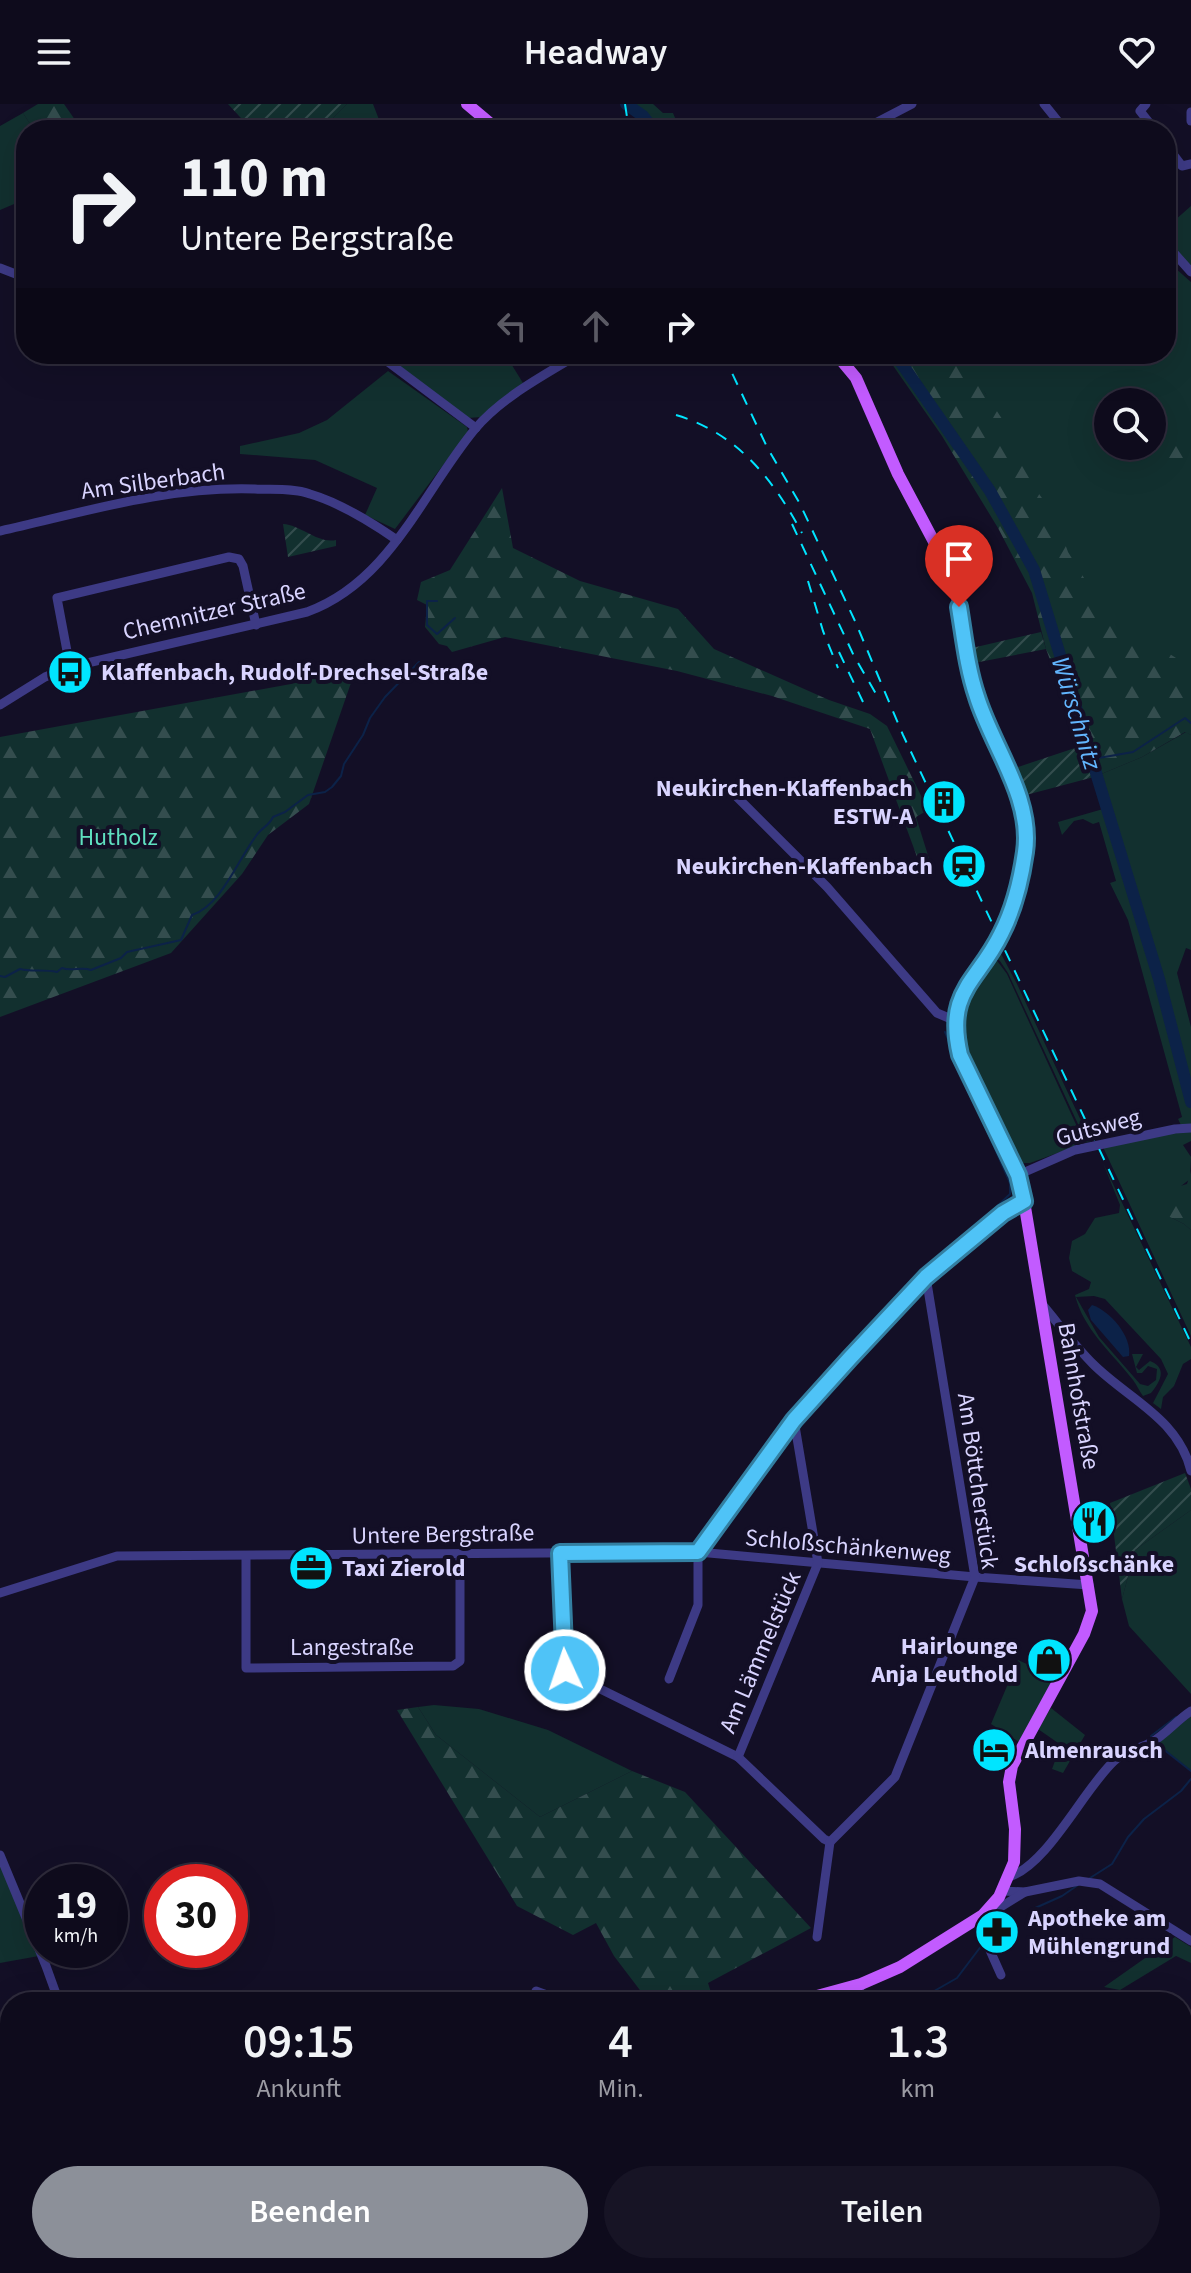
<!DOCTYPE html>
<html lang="de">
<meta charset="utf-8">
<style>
body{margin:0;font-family:"Source Sans 3",sans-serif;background:#171425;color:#f1f3f6;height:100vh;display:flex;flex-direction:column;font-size:30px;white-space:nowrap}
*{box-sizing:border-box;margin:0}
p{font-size:26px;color:#9b9ba3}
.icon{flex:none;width:44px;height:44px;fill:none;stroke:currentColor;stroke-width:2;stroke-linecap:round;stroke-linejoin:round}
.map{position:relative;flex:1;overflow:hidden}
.sheet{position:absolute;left:0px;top:1888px;width:1192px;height:282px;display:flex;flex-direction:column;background:#0e0b1c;border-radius:32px 32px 0 0;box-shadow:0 8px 32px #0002,0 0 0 2px #2e2b3b}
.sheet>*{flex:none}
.hud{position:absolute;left:16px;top:16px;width:1160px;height:244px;border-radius:32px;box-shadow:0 8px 32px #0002,0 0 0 2px #2e2b3b;background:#0e0b1c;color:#f1f3f6;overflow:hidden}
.buttons{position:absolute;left:1094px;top:284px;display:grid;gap:16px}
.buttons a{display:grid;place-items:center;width:72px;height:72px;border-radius:50%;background:#0e0b1c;box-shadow:0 8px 32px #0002,0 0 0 2px #2e2b3b;font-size:40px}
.speed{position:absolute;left:24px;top:1760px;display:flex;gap:16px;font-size:40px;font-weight:700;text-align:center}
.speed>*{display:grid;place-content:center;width:104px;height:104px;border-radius:50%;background:#0e0b1c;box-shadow:0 8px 32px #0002,0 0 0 2px #2e2b3b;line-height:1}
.speed small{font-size:20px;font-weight:400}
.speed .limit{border:12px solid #d22;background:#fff;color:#111}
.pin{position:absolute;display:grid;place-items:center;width:68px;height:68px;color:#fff;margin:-82px -34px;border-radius:50% 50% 50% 0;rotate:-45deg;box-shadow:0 0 8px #0007}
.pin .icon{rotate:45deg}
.me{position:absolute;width:88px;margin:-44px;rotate:357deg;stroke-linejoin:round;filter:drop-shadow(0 0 6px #0008)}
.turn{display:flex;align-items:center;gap:28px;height:168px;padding:0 32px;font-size:36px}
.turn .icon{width:104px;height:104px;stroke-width:2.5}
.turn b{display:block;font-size:56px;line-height:68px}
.lanes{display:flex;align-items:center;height:76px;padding:0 32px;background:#0003;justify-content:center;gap:40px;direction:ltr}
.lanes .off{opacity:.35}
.eta{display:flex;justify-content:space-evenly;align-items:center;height:136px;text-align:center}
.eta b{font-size:48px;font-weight:600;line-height:56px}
.cta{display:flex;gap:16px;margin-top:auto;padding:16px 32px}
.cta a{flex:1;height:92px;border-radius:48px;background:#8c9099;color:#fff;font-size:32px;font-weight:600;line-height:92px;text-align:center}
.cta a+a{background:#171425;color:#f1f3f6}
header{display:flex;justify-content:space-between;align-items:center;height:104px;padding:0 32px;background:#0e0b1c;font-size:36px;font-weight:600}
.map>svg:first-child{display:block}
.grass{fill:#12302f;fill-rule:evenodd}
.forest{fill:url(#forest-firs)}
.garden{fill:url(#garden-furrows)}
.water{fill:#0c2248}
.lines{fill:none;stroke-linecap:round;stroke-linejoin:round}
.stream{stroke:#0c2248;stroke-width:2}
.river{stroke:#0c2248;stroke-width:12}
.minor{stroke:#3d3a85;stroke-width:9}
.major{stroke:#c25bff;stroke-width:12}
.rail{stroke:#00e5ff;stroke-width:2;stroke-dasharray:12 10;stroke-linecap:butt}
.route-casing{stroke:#337fa1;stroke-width:20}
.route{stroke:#4fc3f7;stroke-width:14}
.labels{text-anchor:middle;stroke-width:8;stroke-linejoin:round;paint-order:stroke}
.street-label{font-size:24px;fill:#d9d4ff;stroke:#130f26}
.poi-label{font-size:24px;font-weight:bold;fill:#d9d4ff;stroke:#130f26;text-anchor:start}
.park-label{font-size:24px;fill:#5fe0c0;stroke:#130f26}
.water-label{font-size:26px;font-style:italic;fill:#62b6ff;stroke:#130f26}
</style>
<header><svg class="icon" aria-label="menu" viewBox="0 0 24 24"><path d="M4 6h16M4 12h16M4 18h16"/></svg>Headway<svg class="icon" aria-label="heart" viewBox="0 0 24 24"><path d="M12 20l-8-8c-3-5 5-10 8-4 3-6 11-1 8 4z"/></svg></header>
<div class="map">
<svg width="1191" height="2169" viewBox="0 0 1191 2169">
<defs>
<pattern id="forest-firs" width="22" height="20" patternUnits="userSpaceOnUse" patternTransform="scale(2)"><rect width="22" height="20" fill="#12302f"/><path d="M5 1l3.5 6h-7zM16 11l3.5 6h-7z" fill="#344d4e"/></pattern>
<pattern id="garden-furrows" width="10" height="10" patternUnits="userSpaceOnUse" patternTransform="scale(2)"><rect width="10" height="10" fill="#12302f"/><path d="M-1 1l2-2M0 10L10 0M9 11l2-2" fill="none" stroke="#344d4e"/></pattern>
</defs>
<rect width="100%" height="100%" fill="#130f26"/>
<!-- grass -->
<g class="grass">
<polygon points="347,0 373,0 383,26 321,26"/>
<polygon points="635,0 653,0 663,9 673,9 680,26 639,26"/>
<polygon points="23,9 34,26 26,26 26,95 0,106 0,22"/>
<polygon points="1191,102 1191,165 1166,139 1166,124"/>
<path d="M1166,156L1191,178V581L1099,511L965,250H1166ZM1108,298H1152V342H1108Z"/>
<polygon points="383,250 505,250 523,279 482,313 468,314"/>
<polygon points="388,267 467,323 468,328 395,425 365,411 377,384 315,356 240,350 240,342 299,329 327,316"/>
<polygon points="1186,628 1191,631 1191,846 1186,844 1177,869 1191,923 1191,1021 1181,1021 1178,1015 1182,1013 1128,816 1110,779 1116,777 1099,718 1093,720 1083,715 1074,717 1062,731 1058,718 1103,705 1094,673 1142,653"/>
<path d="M998,844L1017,880L1091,1038L1077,1039L1080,1026L1078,1020L1008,869L1000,857L995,854L1007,870L1079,1027L1074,1043L1030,1059H1020L1015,1052C994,1009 950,945 966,897C972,877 986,861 998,844Z"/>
<polygon points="1175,1027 1191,1027 1191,1037 1183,1041 1191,1053 1190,1075 1181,1082 1172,1114 1184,1120 1191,1126 1191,1232 1103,1043"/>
<path d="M1103,1059L1191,1243V1255L1183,1260L1174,1282L1163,1293L1161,1305L1153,1299L1168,1270L1161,1255L1105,1195L1094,1192L1076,1193L1099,1233L1140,1280L1148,1282L1156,1276L1157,1265L1148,1262L1142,1269H1137L1132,1250H1143L1136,1263L1139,1266L1150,1257C1168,1264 1160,1278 1151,1289L1143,1292C1139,1287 1137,1281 1133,1276C1112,1249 1083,1225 1075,1191L1089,1185L1091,1178L1072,1167L1069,1154L1072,1137L1085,1130L1095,1114L1119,1109L1120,1101Z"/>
<polygon points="1191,1406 1191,1590 1129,1522 1122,1495 1135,1446"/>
<polygon points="1018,1556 1055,1573 1019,1638 991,1620"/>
<polygon points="434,1601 479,1605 548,1626 632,1667 540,1713 436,1631 418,1603"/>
<polygon points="1051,1604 1085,1631 1063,1669 1052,1665 1061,1641 1038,1625"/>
<polygon points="1191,1612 1191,1667 1157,1639"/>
<polygon points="0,1759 39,1852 0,1859"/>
<polygon points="1175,1833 1191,1843 1191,1859 1176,1852 1120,1886 1104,1883"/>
</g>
<!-- forest -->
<g class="forest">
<polygon points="38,0 64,0 82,26 34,26 23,9"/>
<polygon points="885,250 970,250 979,265 985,289 1008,324 1017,350 1030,367 1037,387 1056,414 1068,448 1105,508 1176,554 1191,570 1191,631 1185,628 1142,653 1094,673 1046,545 1032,489 998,424 942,332"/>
<polygon points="1152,318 1161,329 1173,335 1191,325 1191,385 1181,369 1166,355 1149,360 1134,347 1135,342 1152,342"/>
<polygon points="502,384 513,444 580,477 678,505 714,545 829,596 870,610 887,622 928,706 916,713 931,761 923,769 870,625 772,592 677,567 505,533 452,548 447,542 439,540 425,523 427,501 417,496 421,478 450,466"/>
<polygon points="359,564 353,573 309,700 268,731 242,770 171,849 0,913 0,633 291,580"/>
<polygon points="1191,1067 1191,1126 1184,1120 1168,1112 1164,1103 1170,1085 1187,1080"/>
<polygon points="418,1603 436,1631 540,1713 632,1667 685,1688 811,1824 708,1879 714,1898 649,1898 614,1852 596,1819 573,1831 517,1802 397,1606"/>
</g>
<!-- garden -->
<g class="garden">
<polygon points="228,0 347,0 321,26 252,26"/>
<path d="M283,420C301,421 318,440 336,436V442L288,453Z"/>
<polygon points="1041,528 1046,545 974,559 972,544"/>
<polygon points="1081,642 1094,673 1026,691 1015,664"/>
<polygon points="1185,1369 1191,1385 1191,1406 1135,1446 1122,1495 1110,1399"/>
</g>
<!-- water -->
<path class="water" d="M1092,1201C1110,1207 1132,1232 1129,1252L1123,1253L1091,1216L1088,1206Z"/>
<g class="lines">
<!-- stream -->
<g class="stream">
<polyline points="849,26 872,16"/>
<polyline points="437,497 427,497 427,521 437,530 455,514"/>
<polyline points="1093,655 1133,648 1185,614 1191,619"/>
<path d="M0,872L5,873L20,865C32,868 44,865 57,868L62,864C72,868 81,862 91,866L121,854L127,848L181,836L192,811C222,801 238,755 256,732C261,724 269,722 273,713L285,708L308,691L325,688L332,683L341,672L344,660L363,631L370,614L385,593L419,558"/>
<polyline points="945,928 954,949"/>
<polyline points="964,974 1010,1079 1010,1090 991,1108"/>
<polyline points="1151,1632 1176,1613"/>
<polyline points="1158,1641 1191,1667"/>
<polyline points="1090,1774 1112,1760 1128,1733 1144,1715 1181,1687 1191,1675"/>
<polyline points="1033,1805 1062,1792 1078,1781"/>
<polyline points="915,1898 957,1874 982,1841"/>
<polyline points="677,2160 680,2169"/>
</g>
<!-- river -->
<g class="river">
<polyline points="626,0 643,12 654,26"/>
<polyline points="895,250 990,387 1034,466 1159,875 1191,998"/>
</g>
<!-- minor -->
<g class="minor">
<polyline points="1044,0 1065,26"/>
<polyline points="1146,0 1140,7 1155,26"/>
<polyline points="1191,8 1191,17"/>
<polyline points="862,26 912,0"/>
<polyline points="1166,41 1182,62 1191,60"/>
<polyline points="1166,140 1191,168"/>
<polyline points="0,164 26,174"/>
<polyline points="381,250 388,258 476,324"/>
<path d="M0,427C85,408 167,382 255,385C273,386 293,384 310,390C341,399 371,418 397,436"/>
<polyline points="70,563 57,494 229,453 239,455 243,462 256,521"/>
<path d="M0,601L45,573L70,563L307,508C390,478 422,389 475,325C502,293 543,272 579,250"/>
<polyline points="730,686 827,783 937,909 956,917"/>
<polyline points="1018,1071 1075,1046 1175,1025 1191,1024"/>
<path d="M1041,1199C1058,1219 1074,1241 1093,1260C1128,1295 1178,1314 1191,1367"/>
<polyline points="698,1448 794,1316 850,1254 926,1173 1003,1109 1024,1097"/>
<polyline points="560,1449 565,1566 574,1572 738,1653 824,1735 830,1738"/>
<polyline points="246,1452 246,1564 453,1562 460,1557 460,1450"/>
<polyline points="0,1489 117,1452 698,1448 975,1473 1089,1481"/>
<polyline points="669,1575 698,1501 698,1448"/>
<polyline points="738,1653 818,1459 794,1316"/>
<polyline points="830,1738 895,1673 975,1473 926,1173"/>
<polyline points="0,1751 46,1862 59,1898"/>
<path d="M1009,1773C1048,1760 1082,1688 1113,1658C1123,1647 1139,1645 1152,1638C1166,1630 1177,1616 1191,1607"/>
<polyline points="1002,1787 1025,1788 1079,1777 1100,1780 1191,1837"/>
<polyline points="983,1811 991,1809 1025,1788"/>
<polyline points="976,1815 1001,1871"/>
<polyline points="817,1833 830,1738"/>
<polyline points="536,1887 566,1898"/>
<polyline points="610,1894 613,1898"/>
<polyline points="856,1898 861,1880"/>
<polyline points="9,2143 10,2144"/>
<polyline points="30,2160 41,2169"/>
<polyline points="724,2160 736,2169"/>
<polyline points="878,2160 889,2169"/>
</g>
<!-- major -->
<g class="major">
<polyline points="467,0 498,26"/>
<polyline points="795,1898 861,1880 900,1863 983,1811 999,1793 1014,1758 1015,1725 1009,1678 1012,1662 1084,1530 1092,1507 1024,1097 1018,1071 960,951 957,936 958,899 967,880 999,833 1010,810 1026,745 1026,726 1017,691 977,593 955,482 949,466 898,370 856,274 836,250"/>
<polyline points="648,2160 650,2169"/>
</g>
<!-- rail -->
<g class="rail">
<polyline points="625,0 629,26"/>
<polyline points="723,250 767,343 800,400 855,517 903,631 1191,1239"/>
<path d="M676,311C737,329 773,375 802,429"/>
<polyline points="792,420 854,552 879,595"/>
<polyline points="808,477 823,527 838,564"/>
<polyline points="839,548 863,598"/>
</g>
</g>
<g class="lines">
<!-- route casing -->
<g class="route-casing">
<path id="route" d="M565,1566L560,1449L698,1448L794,1316L850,1254L926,1173L1003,1109L1024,1097L1018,1071L960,951C945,887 977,879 1001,830C1014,805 1021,776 1025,748C1033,694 992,642 977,593C967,564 964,533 959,503"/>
</g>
<!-- route -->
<use href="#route" class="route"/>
</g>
<!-- icons -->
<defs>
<g id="bus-disc" transform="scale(2.3)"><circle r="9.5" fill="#00e5ff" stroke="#130f26"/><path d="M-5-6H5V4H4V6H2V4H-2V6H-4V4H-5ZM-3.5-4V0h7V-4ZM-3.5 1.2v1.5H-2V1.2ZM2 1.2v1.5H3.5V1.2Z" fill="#111"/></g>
<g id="building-disc" transform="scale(2.3)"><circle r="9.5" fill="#00e5ff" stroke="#130f26"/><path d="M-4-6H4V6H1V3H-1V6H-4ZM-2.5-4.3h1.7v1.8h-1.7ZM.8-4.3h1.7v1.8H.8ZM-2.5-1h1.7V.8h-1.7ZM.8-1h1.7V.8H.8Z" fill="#111"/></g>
<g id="station-disc" transform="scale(2.3)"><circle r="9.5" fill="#00e5ff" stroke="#130f26"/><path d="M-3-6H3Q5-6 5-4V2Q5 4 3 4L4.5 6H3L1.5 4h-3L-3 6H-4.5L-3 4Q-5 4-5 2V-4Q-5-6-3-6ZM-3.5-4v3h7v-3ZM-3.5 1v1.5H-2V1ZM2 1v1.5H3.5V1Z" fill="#111"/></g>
<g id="restaurant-disc" transform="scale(2.3)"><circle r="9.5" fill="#00e5ff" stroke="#130f26"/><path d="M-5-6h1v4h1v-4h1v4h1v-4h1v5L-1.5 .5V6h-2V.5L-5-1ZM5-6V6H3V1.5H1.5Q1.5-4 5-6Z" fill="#111"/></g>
<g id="office-disc" transform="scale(2.3)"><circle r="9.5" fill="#00e5ff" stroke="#130f26"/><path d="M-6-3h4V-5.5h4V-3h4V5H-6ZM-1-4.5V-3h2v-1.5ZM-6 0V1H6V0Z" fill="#111"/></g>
<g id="shop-disc" transform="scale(2.3)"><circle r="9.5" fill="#00e5ff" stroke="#130f26"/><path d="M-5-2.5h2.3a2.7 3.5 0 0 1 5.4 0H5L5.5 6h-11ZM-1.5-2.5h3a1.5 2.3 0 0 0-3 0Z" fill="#111"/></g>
<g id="hotel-disc" transform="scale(2.3)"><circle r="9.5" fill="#00e5ff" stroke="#130f26"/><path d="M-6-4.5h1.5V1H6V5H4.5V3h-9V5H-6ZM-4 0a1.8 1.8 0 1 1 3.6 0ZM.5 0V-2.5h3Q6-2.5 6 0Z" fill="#111"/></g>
<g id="pharmacy-disc" transform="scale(2.3)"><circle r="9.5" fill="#00e5ff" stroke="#130f26"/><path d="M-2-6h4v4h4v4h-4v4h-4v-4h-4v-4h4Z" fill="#111"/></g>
</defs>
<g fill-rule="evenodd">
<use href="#bus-disc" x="70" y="568"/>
<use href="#building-disc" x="944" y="698"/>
<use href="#station-disc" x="964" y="762"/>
<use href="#restaurant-disc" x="1094" y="1418"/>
<use href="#office-disc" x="311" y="1464"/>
<use href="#shop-disc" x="1049" y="1556"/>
<use href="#hotel-disc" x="994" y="1646"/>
<use href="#pharmacy-disc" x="997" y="1828"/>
</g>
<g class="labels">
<!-- street labels -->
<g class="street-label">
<text transform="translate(153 377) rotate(-8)" y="8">Am Silberbach</text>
<text transform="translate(214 507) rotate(-13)" y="8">Chemnitzer Straße</text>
<text transform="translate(1098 1023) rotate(-15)" y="8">Gutsweg</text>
<text transform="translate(1079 1292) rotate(80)" y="8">Bahnhofstraße</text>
<text transform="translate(978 1377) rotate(82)" y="8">Am Böttcherstück</text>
<text transform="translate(443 1430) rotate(-1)" y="8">Untere Bergstraße</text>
<text transform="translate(848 1442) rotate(5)" y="8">Schloßschänkenweg</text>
<text x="352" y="1551">Langestraße</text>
<text transform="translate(760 1548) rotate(-67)" y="8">Am Lämmelstück</text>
</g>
<!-- poi labels -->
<g class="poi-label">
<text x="101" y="576">Klaffenbach, Rudolf-Drechsel-Straße</text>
<text x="913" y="692" text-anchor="end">Neukirchen-Klaffenbach<tspan x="913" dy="28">ESTW-A</tspan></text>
<text x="933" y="770" text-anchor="end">Neukirchen-Klaffenbach</text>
<text x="1094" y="1468" text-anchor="middle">Schloßschänke</text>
<text x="342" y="1472">Taxi Zierold</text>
<text x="1018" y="1550" text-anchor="end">Hairlounge<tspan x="1018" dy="28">Anja Leuthold</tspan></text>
<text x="1025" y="1654">Almenrausch</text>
<text x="1028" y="1822">Apotheke am<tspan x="1028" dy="28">Mühlengrund</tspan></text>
</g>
<!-- park labels -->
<g class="park-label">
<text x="118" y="741">Hutholz</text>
</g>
<!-- water labels -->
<g class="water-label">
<text transform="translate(1077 609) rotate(73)" y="9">Würschnitz</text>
</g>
</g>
</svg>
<div class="buttons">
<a><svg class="icon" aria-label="search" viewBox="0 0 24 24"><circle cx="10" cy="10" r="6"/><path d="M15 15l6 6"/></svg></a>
</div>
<div class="speed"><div>19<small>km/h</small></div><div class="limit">30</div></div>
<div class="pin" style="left:959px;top:503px;background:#d93025"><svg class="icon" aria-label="arrive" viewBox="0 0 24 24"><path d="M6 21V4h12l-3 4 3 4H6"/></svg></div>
<svg class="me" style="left:565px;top:1566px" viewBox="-20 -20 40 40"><circle r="17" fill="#4fc3f7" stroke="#fff" stroke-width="3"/><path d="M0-11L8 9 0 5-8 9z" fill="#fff"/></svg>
<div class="hud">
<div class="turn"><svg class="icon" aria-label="right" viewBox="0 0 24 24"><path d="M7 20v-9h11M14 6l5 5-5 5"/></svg><div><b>110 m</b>Untere Bergstraße</div></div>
<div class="lanes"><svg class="icon off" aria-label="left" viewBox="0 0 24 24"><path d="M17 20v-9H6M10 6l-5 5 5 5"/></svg><svg class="icon off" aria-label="ahead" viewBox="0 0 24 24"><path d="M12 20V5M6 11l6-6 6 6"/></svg><svg class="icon" aria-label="right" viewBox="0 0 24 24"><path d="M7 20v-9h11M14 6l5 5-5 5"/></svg></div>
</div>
<section class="sheet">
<div class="eta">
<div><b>09:15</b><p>Ankunft</p></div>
<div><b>4</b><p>Min.</p></div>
<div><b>1.3</b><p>km</p></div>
</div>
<div class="cta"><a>Beenden</a><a>Teilen</a></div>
</section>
</div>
